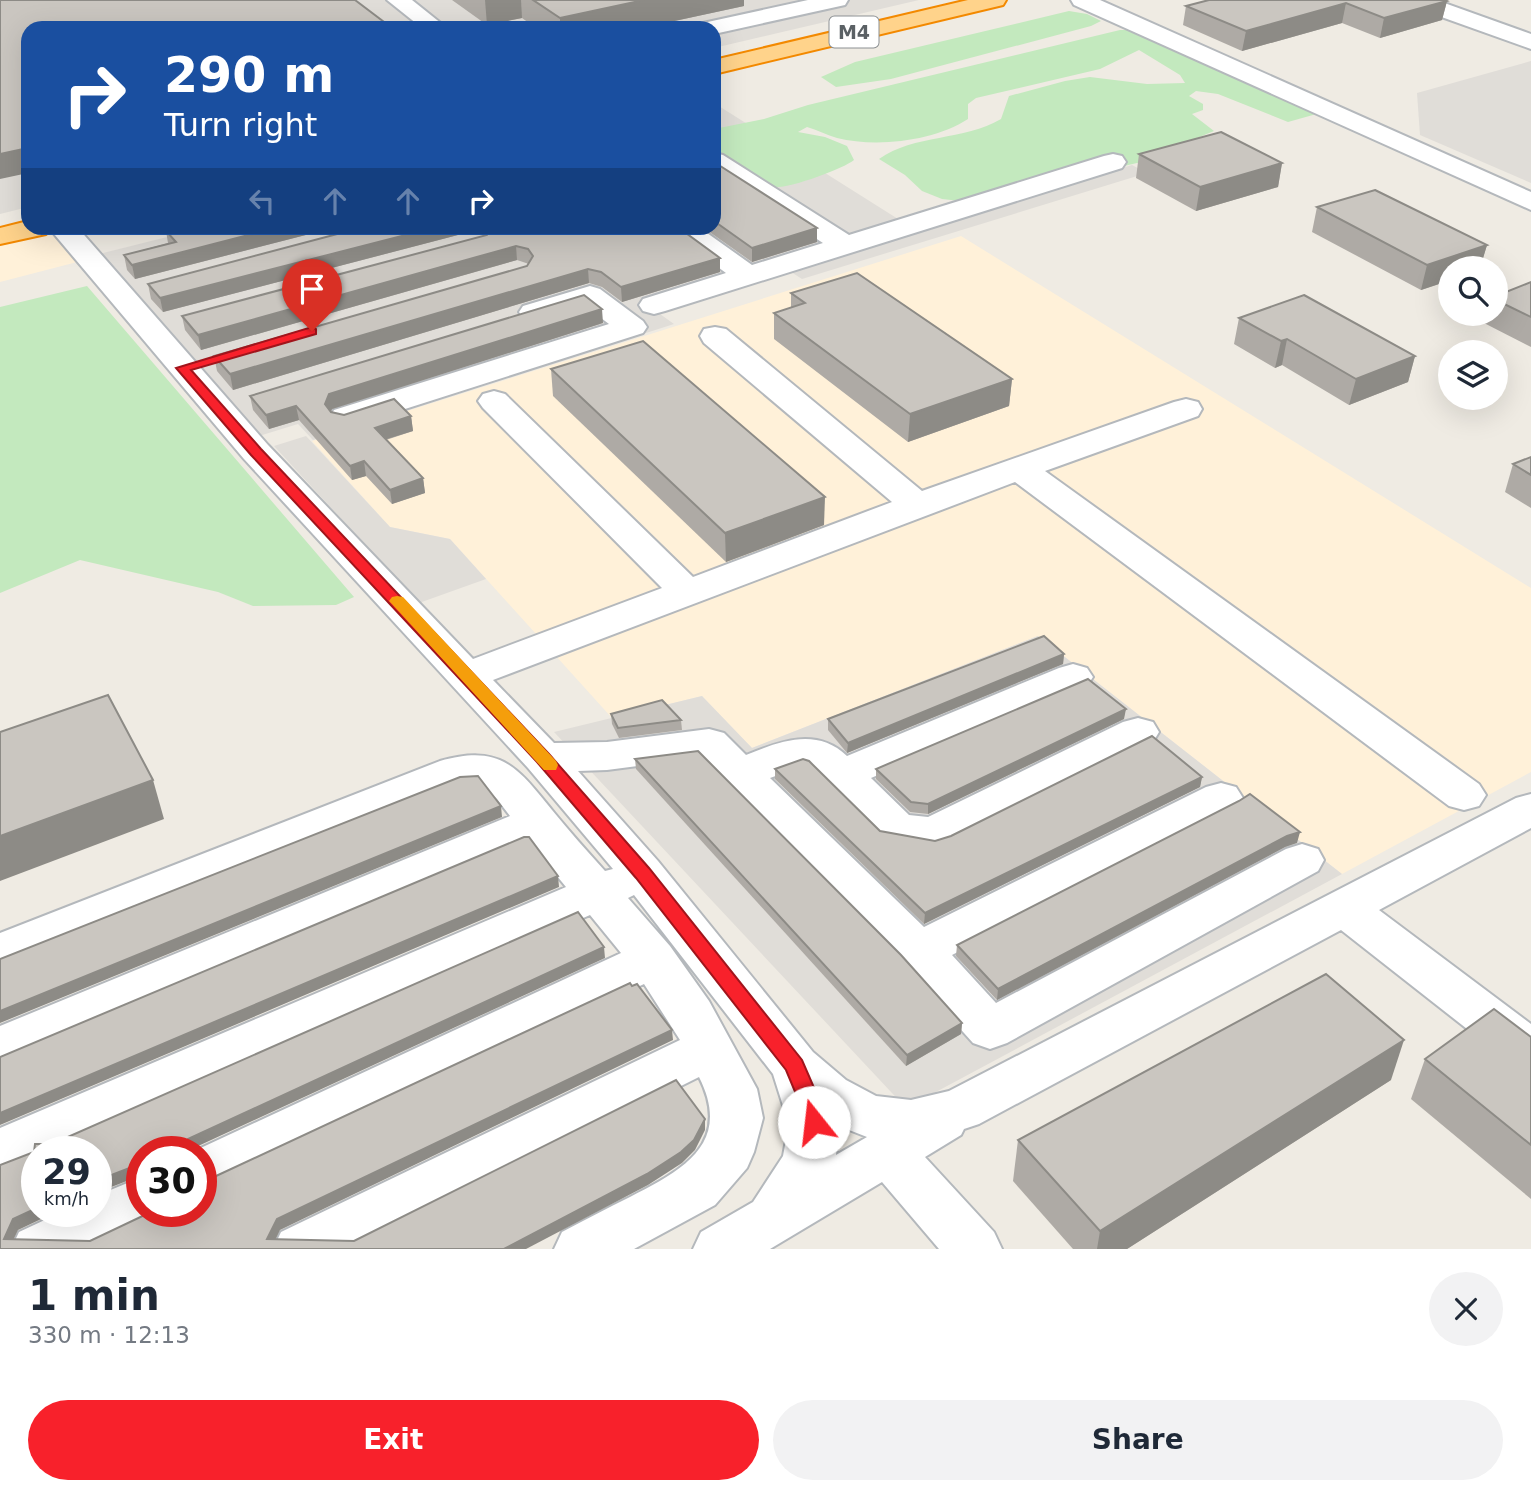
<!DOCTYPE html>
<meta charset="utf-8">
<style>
body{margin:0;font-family:"DejaVu Sans",sans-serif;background:#f2f2f3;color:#1f2937;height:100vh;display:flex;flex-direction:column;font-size:26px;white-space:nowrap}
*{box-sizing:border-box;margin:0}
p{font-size:23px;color:#747a83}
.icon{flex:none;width:38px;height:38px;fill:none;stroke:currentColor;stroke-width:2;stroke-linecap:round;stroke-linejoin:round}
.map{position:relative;height:1249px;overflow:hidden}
.drawer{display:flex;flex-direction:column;background:#fff;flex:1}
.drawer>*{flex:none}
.banner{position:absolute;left:21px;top:21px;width:700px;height:214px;border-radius:21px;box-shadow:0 7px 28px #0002;background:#1a4fa0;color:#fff;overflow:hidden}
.controls{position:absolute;left:1438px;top:256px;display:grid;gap:14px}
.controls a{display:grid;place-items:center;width:70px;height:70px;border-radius:50%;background:#fff;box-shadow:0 7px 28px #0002;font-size:35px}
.speed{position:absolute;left:21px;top:1136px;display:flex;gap:14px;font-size:35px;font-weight:700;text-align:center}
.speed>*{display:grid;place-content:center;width:91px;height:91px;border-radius:50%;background:#fff;box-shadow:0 7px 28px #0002;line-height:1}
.speed small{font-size:18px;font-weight:400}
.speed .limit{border:10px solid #d22;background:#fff;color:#111}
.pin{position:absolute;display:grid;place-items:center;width:60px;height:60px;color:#fff;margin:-72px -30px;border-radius:50% 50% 50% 0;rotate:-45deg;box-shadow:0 0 7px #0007}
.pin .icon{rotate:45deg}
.me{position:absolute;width:77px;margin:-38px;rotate:344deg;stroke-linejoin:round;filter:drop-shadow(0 0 5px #0008)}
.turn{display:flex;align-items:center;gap:24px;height:147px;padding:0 28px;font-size:32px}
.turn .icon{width:91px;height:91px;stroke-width:2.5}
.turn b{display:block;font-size:49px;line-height:60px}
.lanes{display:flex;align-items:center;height:66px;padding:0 28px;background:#0003;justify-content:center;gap:35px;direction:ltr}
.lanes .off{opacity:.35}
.round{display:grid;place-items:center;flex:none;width:74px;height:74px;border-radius:37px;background:#f2f2f3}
.overview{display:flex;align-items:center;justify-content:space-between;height:119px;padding:0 28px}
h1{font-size:42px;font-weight:700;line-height:52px}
.cta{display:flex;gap:14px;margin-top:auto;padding:14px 28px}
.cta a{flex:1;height:80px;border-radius:42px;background:#f8212b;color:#fff;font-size:28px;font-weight:700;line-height:80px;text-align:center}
.cta a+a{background:#f2f2f3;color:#1f2937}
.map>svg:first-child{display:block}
.commercial{fill:#fff1d9}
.industrial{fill:#e0ddd8}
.green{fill:#c3e9be}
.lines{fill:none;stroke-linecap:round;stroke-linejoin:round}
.minor-casing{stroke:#b4b8bc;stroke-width:4}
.highway-casing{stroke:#f38900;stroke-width:4}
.minor{fill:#fff;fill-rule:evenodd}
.highway{fill:#ffd38b;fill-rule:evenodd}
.wall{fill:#aeaaa5}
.shaded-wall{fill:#8d8b86}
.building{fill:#cac6c0;stroke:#8d8b86;stroke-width:2}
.route{fill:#f8212b;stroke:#a1151c;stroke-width:2}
.slow{fill:#f59e0b}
.labels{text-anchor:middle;stroke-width:7;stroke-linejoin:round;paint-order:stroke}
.shield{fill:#fff;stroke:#8c9093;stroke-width:2}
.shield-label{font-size:19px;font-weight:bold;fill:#5b6165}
</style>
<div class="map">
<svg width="1531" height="1249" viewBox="0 0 1531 1249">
<rect width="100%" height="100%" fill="#efebe3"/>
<!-- commercial -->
<g class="commercial">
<polygon points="57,232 81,261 0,282 0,246"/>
<polygon points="961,236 1531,588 1531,772 1342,874 1038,636 752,748 702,696 612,718 450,539 390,527 312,441"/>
</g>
<!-- industrial -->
<g class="industrial">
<polygon points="0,0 919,0 714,48 714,28 28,28 28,207 0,214"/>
<polygon points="1531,61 1531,183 1420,135 1417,93"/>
<polygon points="714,103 906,224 646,304 674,324 313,440 298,424 259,436 99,254 203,228 714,228"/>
<polygon points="1132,165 1147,173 802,279 788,270"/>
<polygon points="306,436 390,527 450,539 486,579 419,603 274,446"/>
<polygon points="1038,636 1342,874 906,1108 554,732 702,696 752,748"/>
</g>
<!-- green -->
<g class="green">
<polygon points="1069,11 1087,14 1101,21 1091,26 891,79 836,87 821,77 855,62"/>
<path d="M1120,30H1134L1320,113L1288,122L1218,94L1196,91L1189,96L1203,104V110L1192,114L1214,131L1197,138L1194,160L1137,163L969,202L942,199L922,191L905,175L879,159C914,134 964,141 1001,119L1009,96L1065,81L1090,77L1147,84L1185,83L1180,75L1139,50L1100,69L976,98L968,104V119C934,141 877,148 837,138C827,135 817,130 807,127L798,132L825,137L847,146L854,160C843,169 786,190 772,187C752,183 733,175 714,169V129L764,119L808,105Z"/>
<polygon points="87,286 354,597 336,605 253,606 218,592 80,560 0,593 0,307"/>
</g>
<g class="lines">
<!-- minor casing -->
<g class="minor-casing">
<g id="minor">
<polygon points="387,0 412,0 447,28 422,28"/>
<polygon points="808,0 848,0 845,5 714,34 714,28 700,28 703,23"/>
<polygon points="1071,0 1100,0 1531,192 1531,210 1074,5"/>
<polygon points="1405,0 1436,0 1531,34 1531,49 1408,5"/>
<polygon points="714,153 723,155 849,235 1104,156 1113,154 1122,156 1126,162 1122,168 665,311 654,314 643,311 639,305 643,299 726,273 673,234 669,228 700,228 752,265 823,243 714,172"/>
<path d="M49,228H78L268,445L473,659L662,588L483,408L478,401L483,394L494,391L505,394L693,577L892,502L704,343L700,336L704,329L715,327L726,329L922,491L1174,402L1186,399L1198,402L1202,409L1198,416L1045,471L1479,784L1486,795L1479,806L1464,810L1449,806L1015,482L493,680L554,743L607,742L709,729L724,733L746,755C780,741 817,727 847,756L1059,668L1073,664L1087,668L1093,677L1087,686L871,778L909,815L928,817L1123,722L1138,718L1153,722L1159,732L1153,742L949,844L933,849L881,840L810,769L803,766L770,778L924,927L1206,787L1221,783L1236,787L1243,798L1236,809L952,955L996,1003L1286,849L1302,844L1318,849L1324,860L1318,871L1007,1043L990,1049L973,1043L902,964L699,758L607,770L578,771L658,861L813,1052L846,1080L876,1096L911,1100L949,1091L1516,798L1531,794V828L1379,910L1531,1024V1071L1513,1065L1341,930L979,1124L964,1129L961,1135L925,1157L994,1232L1002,1249H939L882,1182L770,1249H693L701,1232L753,1202L783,1156L788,1129L785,1112L773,1074L634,895L628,898L670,946L709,1001L757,1089L763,1118L754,1152L747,1168L715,1205L634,1249H554L562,1232C585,1220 607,1208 630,1197C682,1170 733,1144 699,1077L355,1249H273L281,1232L680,1040L644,984L201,1195V1152H192L621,953L590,915L55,1152H37V1160L0,1174V1128L566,887L530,843L0,1067V1026L510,816L497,799L480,784L461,785L0,970V933L440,761C501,744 517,767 552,810C569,831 587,851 605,871L613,869L528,768L244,459ZM839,1126L867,1137L836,1155Z"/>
<polygon points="590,286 600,289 643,321 647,327 643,333 358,424 346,427 334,424 330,417 334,410 609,324 585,306 534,321 523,318 519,312 523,306"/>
<polygon points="142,1177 142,1211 164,1211 161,1217 94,1249 11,1249 19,1232 64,1211 96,1211 96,1196"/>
</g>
</g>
<!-- highway casing -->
<g class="highway-casing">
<g id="highway">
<polygon points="968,0 1006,0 1003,5 714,74 714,60"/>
<polygon points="28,221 28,228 50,228 46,234 0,244 0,228"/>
</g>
</g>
<!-- minor -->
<use href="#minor" class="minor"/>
<!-- highway -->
<use href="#highway" class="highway"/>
</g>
<!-- wall -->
<g class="wall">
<polygon points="452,0 744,0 744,6 642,28 536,28 522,18 487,25"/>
<polygon points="1447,1 1442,20 1380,38 1342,23 1242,51 1183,25 1186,6"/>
<polygon points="1139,154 1282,163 1278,187 1196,211 1136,178"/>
<polygon points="714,162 817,242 752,262 704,228 714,228"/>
<polygon points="1317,207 1487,245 1480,268 1451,268 1451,280 1421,290 1312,232"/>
<polygon points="181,228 333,228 135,279 127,270 124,255 168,243 166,231"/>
<polygon points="360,228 679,228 720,272 622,302 602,287 589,283 233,390 217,371 214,356 527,266 529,264 517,260 201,350 185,330 182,316 487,235 489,233 477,230 163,312 151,299 148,284"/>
<polygon points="1531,282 1531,347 1484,323 1487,313 1496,313 1496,296"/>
<polygon points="791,293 1012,379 1009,406 908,442 774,339 774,313 791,308"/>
<polygon points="1239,318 1415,356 1408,382 1349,405 1282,365 1275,368 1234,344"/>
<polygon points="603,323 332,409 331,412 344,415 411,416 413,431 386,440 423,478 425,493 392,504 366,476 352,480 299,420 269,429 253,410 250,396"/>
<polygon points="551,369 824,525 726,562 553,396"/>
<polygon points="1531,457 1531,508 1505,492 1513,464"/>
<polygon points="1064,654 1063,664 847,753 828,730 828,719"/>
<polygon points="611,714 681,720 682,730 619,738 612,724"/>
<polygon points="1124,719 928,814 910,812 876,779 876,769"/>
<polygon points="635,759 962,1023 961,1034 906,1066 636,769"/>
<polygon points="775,769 880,831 935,841 1202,777 1200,787 924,924 775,779"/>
<polygon points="1297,843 1285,847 997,1000 956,956 957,945"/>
<polygon points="1531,1037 1531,1199 1411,1099 1425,1059"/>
<polygon points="1391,1080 1127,1249 1073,1249 1013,1181 1018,1140"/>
</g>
<!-- shaded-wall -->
<g class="shaded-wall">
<polygon points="485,0 521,0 522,18 487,25"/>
<polygon points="644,0 744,0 744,6 642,28 560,28 560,18"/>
<polygon points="1447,1 1442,20 1380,38 1384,18"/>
<polygon points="1346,3 1342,23 1242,51 1246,31"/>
<polygon points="28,148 28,173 0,179 0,154"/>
<polygon points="1282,163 1278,187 1196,211 1200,187"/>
<polygon points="276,228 333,228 135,279 132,265"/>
<polygon points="433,228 477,228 477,230 163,312 160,298"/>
<polygon points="817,228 817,242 752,262 752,248"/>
<polygon points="1487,245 1480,268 1451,268 1451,280 1421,290 1427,265"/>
<polygon points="516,246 517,260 201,350 198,335"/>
<polygon points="720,258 720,272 622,302 621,287"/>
<polygon points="588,269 589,283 233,390 230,374"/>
<polygon points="602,309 603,323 332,409 328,418 325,404 329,394"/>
<polygon points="1287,339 1282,365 1275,368 1281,341"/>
<polygon points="1415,356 1408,382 1349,405 1356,379"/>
<polygon points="1012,379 1009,406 908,442 910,414"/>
<polygon points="296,406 299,420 269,429 266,415"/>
<polygon points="411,416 413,431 377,442 375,428"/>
<polygon points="364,461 366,476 352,480 350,466"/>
<polygon points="423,478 425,493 392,504 390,490"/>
<polygon points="825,497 824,525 726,562 725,533"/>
<polygon points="1064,654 1063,664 847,753 848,743"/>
<polygon points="1126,709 1124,719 928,814 928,804"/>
<polygon points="1202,777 1200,787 924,924 925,913"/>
<polygon points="153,780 164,819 0,881 0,836"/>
<polygon points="501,806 502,817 0,1023 0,1011"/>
<polygon points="1300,832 1297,843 1285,847 997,1000 998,989 1287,836"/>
<polygon points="558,876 559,887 0,1125 0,1113"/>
<polygon points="604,947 605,958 196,1147 197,1152 195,1152 187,1143 188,1139"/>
<polygon points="962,1023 961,1034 906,1066 907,1055"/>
<polygon points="672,1030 673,1040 280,1230 271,1249 267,1239 277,1219"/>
<polygon points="1404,1040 1391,1080 1127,1249 1097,1249 1100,1231"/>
<polygon points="705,1119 705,1130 695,1150 682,1163 648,1185 526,1249 504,1249"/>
<polygon points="140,1164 142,1175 96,1193 96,1181"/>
<polygon points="37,1208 37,1211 58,1211 18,1230 9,1249 4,1239 13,1219"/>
</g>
<!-- building -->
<g class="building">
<polygon points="0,0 355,0 392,28 28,28 28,148 0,154"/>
<polygon points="533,0 644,0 560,18"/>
<polygon points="1209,0 1445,0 1447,1 1384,18 1346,3 1246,31 1186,6"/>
<polygon points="1221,132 1282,163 1200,187 1139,154"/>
<polygon points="714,162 817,228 752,248 714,221"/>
<polygon points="1375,190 1487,245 1427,265 1317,207"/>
<polygon points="181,228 276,228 132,265 124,255 176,242 166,231"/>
<polygon points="360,228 433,228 160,298 148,284"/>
<polygon points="492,228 679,228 720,258 621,287 601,272 588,269 230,374 214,356 527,266 533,256 528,249 516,246 198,335 182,316 487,235"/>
<polygon points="857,273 1012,379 910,414 774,313 805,303 791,293"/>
<polygon points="1531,282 1531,317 1496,300 1496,296"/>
<polygon points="584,295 602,309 329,394 325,404 331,412 344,415 394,399 411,416 375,428 423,478 390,490 364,461 350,466 296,406 266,415 250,396"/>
<polygon points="1304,295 1415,356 1356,379 1287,339 1281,341 1239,318"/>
<polygon points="643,341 825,497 725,533 551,369"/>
<polygon points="1531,457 1531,475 1513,464"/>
<polygon points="1044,636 1064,654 848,743 828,719"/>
<polygon points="1088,679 1126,709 928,804 911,802 876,769"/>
<polygon points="108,695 153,780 0,836 0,732"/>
<polygon points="662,700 681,720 618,728 611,714"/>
<polygon points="1152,736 1202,777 925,913 775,769 803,759 809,761 880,831 935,841 951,836"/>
<polygon points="698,751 901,955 962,1023 907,1055 635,759"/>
<polygon points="478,776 501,806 0,1011 0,959 460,777"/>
<polygon points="1250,794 1300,832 1287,836 998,989 957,945 1239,801"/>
<polygon points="524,837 529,837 558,876 0,1113 0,1057"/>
<polygon points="578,912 604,947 188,1139 187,1143 195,1144 195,1152 142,1152 142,1198 140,1164 96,1181 96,1152 37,1152 37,1208 13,1219 4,1239 90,1241 153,1211 201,1211 201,1183 630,983 632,986 637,984 672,1030 277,1219 267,1239 354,1241 676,1080 705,1119 694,1140 681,1152 647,1174 504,1249 0,1249 0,1165 34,1152 35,1144 52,1144"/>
<polygon points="1326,974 1404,1040 1100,1231 1018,1140"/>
<polygon points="1494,1009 1531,1037 1531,1145 1425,1059"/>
</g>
<!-- route -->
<polygon class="route" points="312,327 316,329 316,334 191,370 261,449 549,754 649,868 802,1060 822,1106 824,1122 821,1128 814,1131 806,1128 801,1106 786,1070 636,878 537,762 251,455 176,368"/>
<!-- slow -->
<polygon class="slow" points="397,596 403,597 556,761 558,765 556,770 544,770 392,604 389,601 392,597"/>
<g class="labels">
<!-- shield labels -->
<rect class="shield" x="829.5" y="16.5" width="49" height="31" rx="5"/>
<g class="shield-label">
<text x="854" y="39">M4</text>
</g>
</g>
</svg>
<div class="controls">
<a><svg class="icon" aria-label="search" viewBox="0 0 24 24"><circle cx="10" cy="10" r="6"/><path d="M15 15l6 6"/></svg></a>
<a><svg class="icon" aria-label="layers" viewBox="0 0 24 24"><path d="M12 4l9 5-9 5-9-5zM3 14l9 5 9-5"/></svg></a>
</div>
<div class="speed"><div>29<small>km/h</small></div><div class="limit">30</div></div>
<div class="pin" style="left:312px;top:331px;background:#d93025"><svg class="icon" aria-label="arrive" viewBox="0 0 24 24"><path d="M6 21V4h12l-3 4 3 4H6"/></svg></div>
<svg class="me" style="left:814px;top:1122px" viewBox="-20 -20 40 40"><circle r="19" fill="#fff"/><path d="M0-13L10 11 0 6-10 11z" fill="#f8212b"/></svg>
<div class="banner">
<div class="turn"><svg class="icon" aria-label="right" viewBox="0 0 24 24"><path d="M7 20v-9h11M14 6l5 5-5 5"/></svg><div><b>290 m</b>Turn right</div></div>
<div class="lanes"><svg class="icon off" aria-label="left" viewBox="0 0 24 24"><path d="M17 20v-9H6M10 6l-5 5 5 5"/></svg><svg class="icon off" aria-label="ahead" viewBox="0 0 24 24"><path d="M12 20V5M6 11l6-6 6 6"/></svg><svg class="icon off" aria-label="ahead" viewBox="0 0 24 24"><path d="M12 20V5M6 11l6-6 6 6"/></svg><svg class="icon" aria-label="right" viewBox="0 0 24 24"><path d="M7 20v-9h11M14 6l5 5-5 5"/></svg></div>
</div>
</div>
<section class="drawer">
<div class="overview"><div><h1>1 min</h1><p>330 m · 12:13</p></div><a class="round"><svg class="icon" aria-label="close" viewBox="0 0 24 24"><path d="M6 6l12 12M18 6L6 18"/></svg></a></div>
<div class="cta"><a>Exit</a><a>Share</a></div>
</section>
